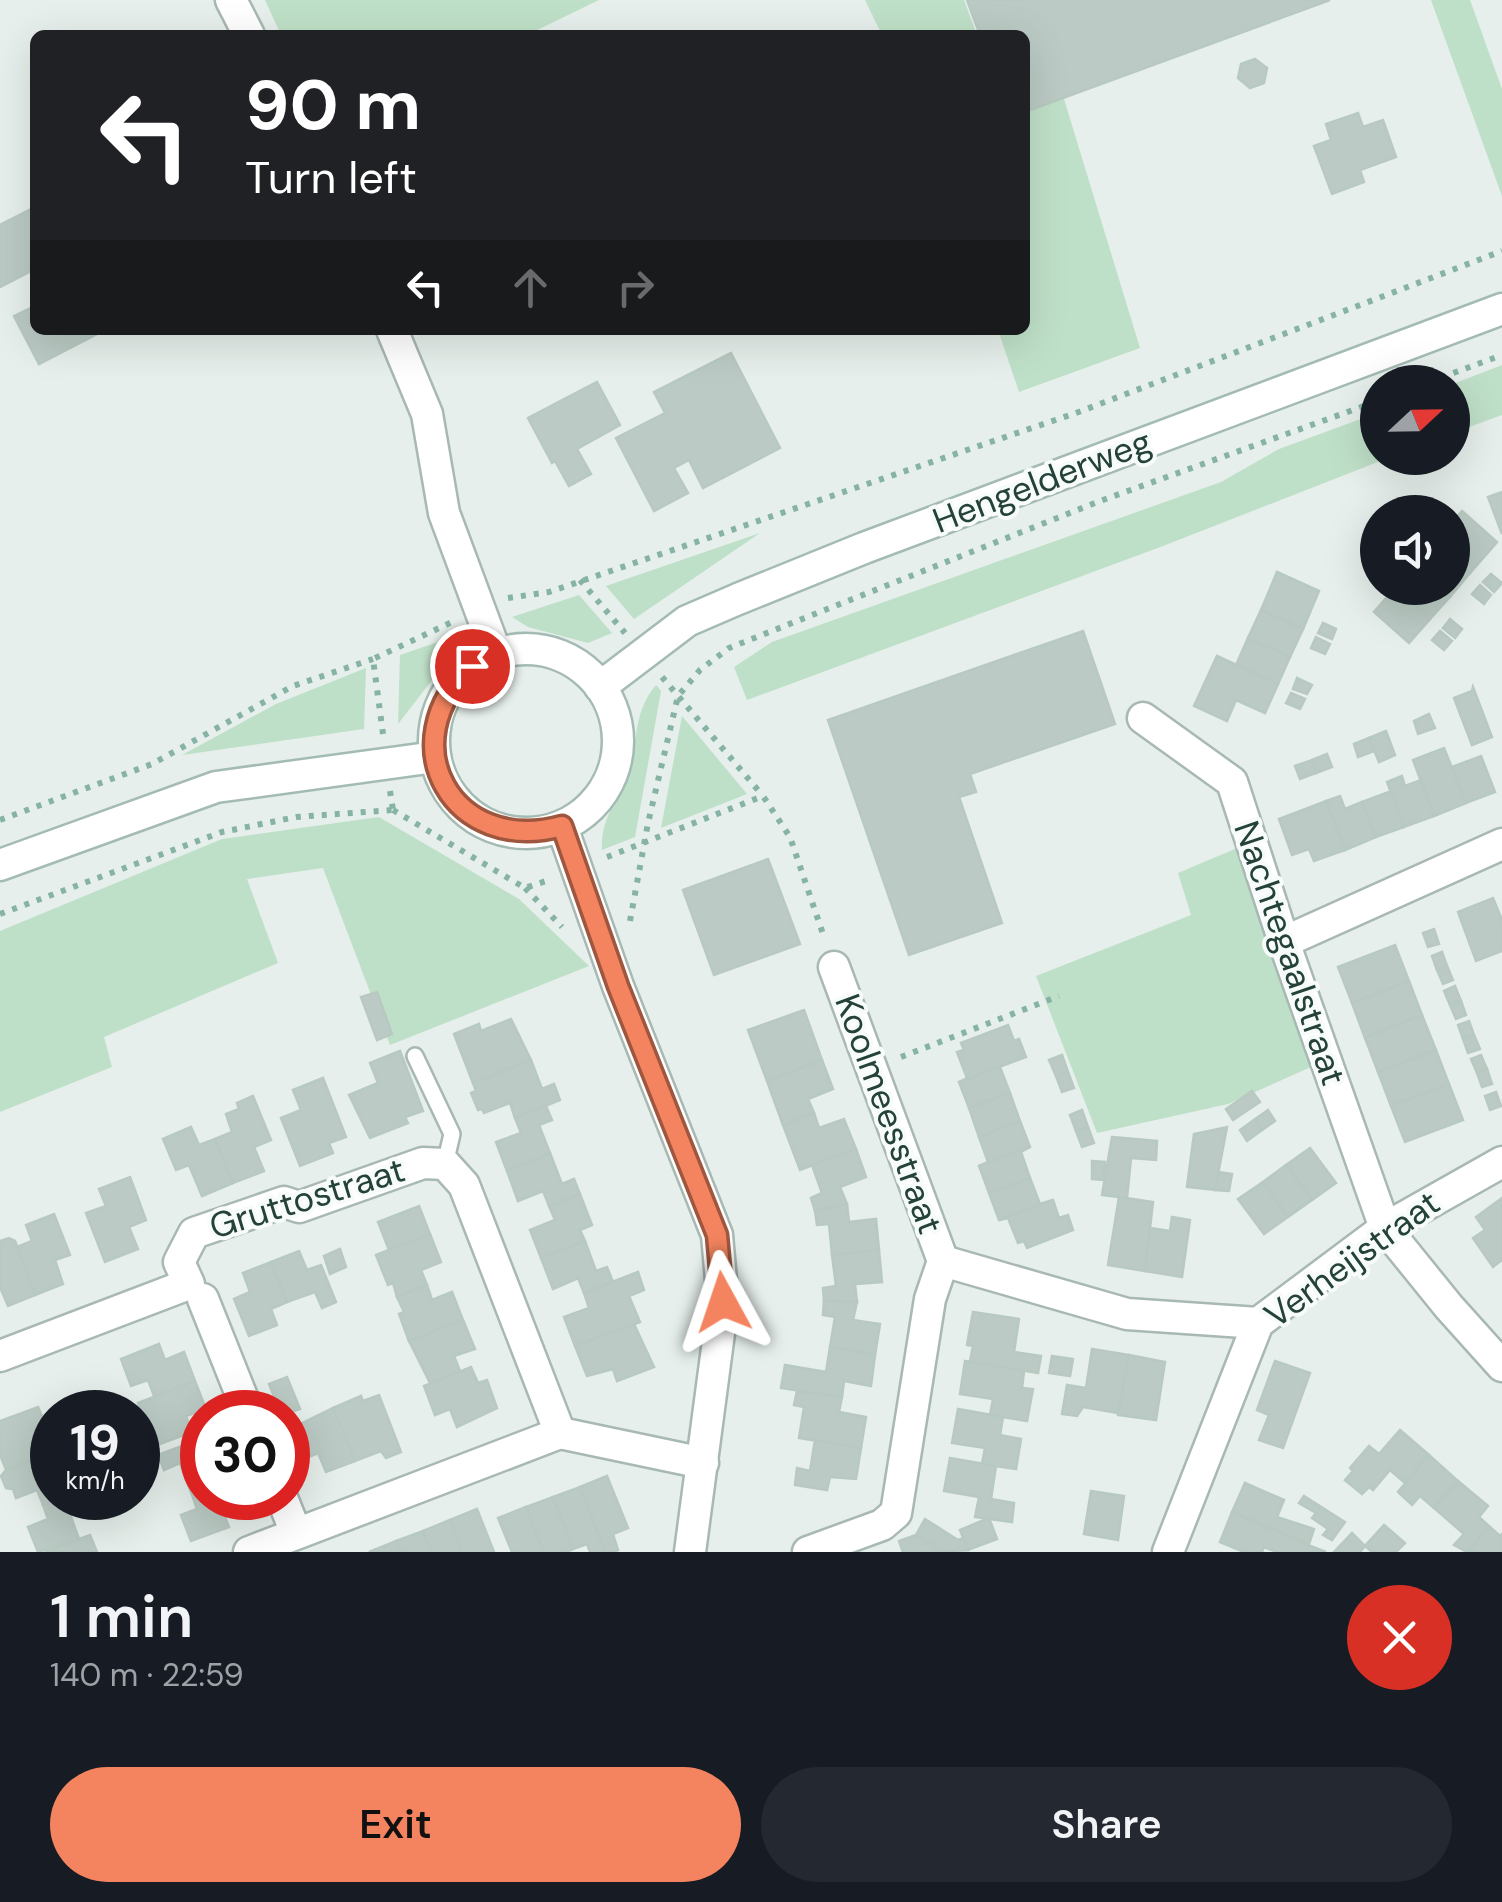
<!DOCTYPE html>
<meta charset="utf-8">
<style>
body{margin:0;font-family:"DM Sans",sans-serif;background:#242831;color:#f1f3f6;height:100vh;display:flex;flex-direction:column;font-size:38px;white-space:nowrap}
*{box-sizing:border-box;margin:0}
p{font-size:32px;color:#9ea1a6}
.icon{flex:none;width:55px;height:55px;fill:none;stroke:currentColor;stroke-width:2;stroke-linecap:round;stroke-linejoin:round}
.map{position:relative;height:1552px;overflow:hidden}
.details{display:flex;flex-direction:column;background:#171b24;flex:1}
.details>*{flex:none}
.top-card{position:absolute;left:30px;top:30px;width:1000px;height:305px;border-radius:15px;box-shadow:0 10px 40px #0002;background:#202124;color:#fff;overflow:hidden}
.needle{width:65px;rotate:68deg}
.tools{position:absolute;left:1360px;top:365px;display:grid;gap:20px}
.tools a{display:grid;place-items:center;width:110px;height:110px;border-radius:50%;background:#171b24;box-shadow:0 10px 40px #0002;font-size:50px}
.speed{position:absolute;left:30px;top:1390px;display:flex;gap:20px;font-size:50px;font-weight:700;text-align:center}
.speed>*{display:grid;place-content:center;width:130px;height:130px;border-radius:50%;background:#171b24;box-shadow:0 10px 40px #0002;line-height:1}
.speed small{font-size:25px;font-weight:400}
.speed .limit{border:15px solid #d22;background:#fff;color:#111}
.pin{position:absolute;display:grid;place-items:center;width:85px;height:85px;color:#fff;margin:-42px;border:5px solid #fff;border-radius:50%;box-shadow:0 2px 10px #0007}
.me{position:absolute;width:110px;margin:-55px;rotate:355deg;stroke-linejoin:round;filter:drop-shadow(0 0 8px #0008)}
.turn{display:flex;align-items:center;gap:35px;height:210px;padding:0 50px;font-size:45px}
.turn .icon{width:130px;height:130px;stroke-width:2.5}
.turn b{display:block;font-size:70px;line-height:85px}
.lanes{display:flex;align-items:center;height:95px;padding:0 50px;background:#0003;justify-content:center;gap:50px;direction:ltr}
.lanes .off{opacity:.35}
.round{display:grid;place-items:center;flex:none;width:105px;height:105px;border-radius:52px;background:#242831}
.headline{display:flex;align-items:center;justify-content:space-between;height:170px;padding:0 50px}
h1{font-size:60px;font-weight:600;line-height:75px}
.action{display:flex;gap:20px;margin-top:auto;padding:20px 50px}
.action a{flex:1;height:115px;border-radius:60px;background:#f4845f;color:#111;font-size:40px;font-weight:600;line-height:115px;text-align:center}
.action a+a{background:#242831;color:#f1f3f6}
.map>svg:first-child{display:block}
.green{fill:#bfe0c8}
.building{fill:#bbcac4;stroke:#b8c9c2;stroke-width:2.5}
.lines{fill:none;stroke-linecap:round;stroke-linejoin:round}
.lane-casing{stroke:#a8b8b2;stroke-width:20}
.street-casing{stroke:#a8b8b2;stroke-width:35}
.secondary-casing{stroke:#a4bbb3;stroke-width:35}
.path{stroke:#86b3a5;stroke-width:6;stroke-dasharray:5 8;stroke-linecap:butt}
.lane{stroke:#fff;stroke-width:15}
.street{stroke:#fff;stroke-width:30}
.secondary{stroke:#fff;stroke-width:30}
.route-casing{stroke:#9f563e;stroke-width:25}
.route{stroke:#f4845f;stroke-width:18}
.labels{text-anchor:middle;stroke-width:8;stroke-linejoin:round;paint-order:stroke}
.street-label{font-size:35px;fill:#24423a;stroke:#f7fbf9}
</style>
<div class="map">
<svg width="1502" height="1552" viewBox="0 0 1502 1552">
<rect width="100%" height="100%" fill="#e6efeb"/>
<!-- green -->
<g class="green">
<polygon points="265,0 599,0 527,35 281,35"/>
<polygon points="865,0 964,0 977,35 882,35"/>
<polygon points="1431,0 1470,0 1502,89 1502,196"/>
<polygon points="1057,76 1140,348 1019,392 998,330 1025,330 1025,88"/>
<polygon points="1502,365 1502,415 1453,433 1453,384"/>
<polygon points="1377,413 1378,458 1388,458 1163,546 747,700 734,667 772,642 1221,482 1279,449"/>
<polygon points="760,533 634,619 606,586"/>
<polygon points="579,595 612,633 588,643 528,627 512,617"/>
<polygon points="470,631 398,724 400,655"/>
<polygon points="366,668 364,729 182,755 276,704"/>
<path d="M656,685L661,691L635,837L602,850C600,816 621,798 630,768C638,737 634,711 656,685Z"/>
<polygon points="682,716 747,794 661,828"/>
<polygon points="379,817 519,899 589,966 390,1045 323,868 247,879 278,963 104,1037 112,1067 0,1112 0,931 222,839"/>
<polygon points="1242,846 1320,1063 1228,1104 1097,1133 1036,976 1191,915 1178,873"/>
</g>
<!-- building -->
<g class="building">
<polygon points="967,0 1330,0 1025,112 1025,35 980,35"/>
<polygon points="1255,59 1267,68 1264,83 1250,88 1238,78 1241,64"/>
<polygon points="1358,113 1363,127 1383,120 1396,157 1360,170 1364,182 1332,194 1314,146 1331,140 1326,124"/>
<polygon points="35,207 35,269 0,287 0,225"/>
<polygon points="35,306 35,330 105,330 39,364 14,316"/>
<polygon points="731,353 780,448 703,488 689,460 674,468 688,493 654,511 616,438 665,413 654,392"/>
<polygon points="597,382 620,425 577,449 591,474 569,486 555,461 552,463 528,418"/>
<polygon points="1502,492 1502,534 1488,497"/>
<polygon points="1462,511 1497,542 1470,573 1452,558 1452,523"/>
<polygon points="1452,558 1470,573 1450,597 1439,588 1452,588"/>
<polygon points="1277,572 1319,591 1303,629 1261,610"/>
<polygon points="1491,574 1502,583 1494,592 1483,582"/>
<polygon points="1480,585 1491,595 1484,604 1472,594"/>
<polygon points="1395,588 1430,619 1409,643 1374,612"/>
<polygon points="1395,588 1439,588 1450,597 1430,619"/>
<polygon points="1261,610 1303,629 1290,657 1248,638"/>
<polygon points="1450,619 1462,629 1455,638 1443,628"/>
<polygon points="1323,623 1336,629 1332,639 1318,633"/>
<polygon points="1083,631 1115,724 970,774 976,792 959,797 1002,923 909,955 828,720"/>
<polygon points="1440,631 1452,641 1444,650 1432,640"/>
<polygon points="1316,637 1330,644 1325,654 1311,648"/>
<polygon points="1248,638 1290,657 1278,684 1236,665"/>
<polygon points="1217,656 1278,684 1265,713 1236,700 1227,721 1194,706"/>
<polygon points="1297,678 1312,685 1307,694 1293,689"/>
<polygon points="1473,687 1492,737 1472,745 1454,698 1472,691"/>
<polygon points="1291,693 1305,699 1300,709 1286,703"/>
<polygon points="1429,714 1435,728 1418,734 1414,721"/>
<polygon points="1386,731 1395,755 1379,762 1369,738"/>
<polygon points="1369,738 1374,751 1358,757 1354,744"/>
<polygon points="1444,748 1466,803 1434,816 1413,760"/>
<polygon points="1327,754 1332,767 1316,773 1312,760"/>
<polygon points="1481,756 1495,792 1466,803 1452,767"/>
<polygon points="1312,760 1316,773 1300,779 1295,766"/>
<polygon points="1402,776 1405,786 1421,780 1434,816 1404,827 1387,782"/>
<polygon points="1391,791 1404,827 1376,837 1362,802"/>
<polygon points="1340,796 1345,809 1362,802 1376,837 1345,850 1326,801"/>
<polygon points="1326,801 1345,850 1314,861 1309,849 1292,855 1279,819"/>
<polygon points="768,859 800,944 714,975 683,890"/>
<polygon points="1493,898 1502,920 1502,951 1476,961 1458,912"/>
<polygon points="1434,929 1439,944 1428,947 1423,933"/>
<polygon points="1395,945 1409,981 1352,1003 1338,967"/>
<polygon points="1442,952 1447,966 1437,970 1432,956"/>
<polygon points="1447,966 1453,980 1443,984 1437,970"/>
<polygon points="1409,981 1422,1015 1365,1038 1352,1003"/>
<polygon points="1455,986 1461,1001 1450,1005 1444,991"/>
<polygon points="377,992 392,1034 377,1040 361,997"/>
<polygon points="1461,1001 1466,1015 1456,1019 1450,1005"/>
<polygon points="804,1010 822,1060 767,1081 748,1030"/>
<polygon points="1422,1015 1436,1050 1378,1072 1365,1038"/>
<polygon points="511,1019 531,1060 473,1083 454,1034 479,1024 481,1031"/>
<polygon points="1469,1021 1474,1035 1463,1039 1458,1025"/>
<polygon points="1008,1025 1014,1041 1019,1039 1026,1057 959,1082 967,1078 957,1052 964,1050 961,1043"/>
<polygon points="1474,1035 1480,1049 1468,1053 1463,1039"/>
<polygon points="1436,1050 1449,1084 1391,1106 1378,1072"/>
<polygon points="400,1051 423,1111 405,1117 408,1123 370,1138 349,1095 378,1083 370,1063"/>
<polygon points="1062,1055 1068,1072 1056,1076 1049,1060"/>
<polygon points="1481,1055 1487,1069 1477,1073 1471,1059"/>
<polygon points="531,1060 542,1089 554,1084 560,1100 515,1118 510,1103 484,1113 482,1109 478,1110 471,1093 476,1091 473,1083"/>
<polygon points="822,1060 833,1089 808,1099 814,1113 783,1125 767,1081"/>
<polygon points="1000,1067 1010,1093 969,1108 959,1082"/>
<polygon points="1487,1069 1492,1084 1482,1087 1477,1073"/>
<polygon points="1068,1072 1074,1088 1062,1092 1056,1076"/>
<polygon points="323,1078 346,1137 329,1143 333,1153 300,1166 281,1118 301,1110 293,1090"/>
<polygon points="1449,1084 1463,1120 1405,1142 1391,1106"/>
<polygon points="1252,1091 1260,1102 1233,1120 1226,1109"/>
<polygon points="1496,1092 1501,1106 1490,1110 1485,1096"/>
<polygon points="1010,1093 1020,1121 979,1137 969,1108"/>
<polygon points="253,1096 271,1140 254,1147 264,1171 233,1183 215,1139 232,1132 226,1114 239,1109 237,1103"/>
<polygon points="546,1106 552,1120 539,1125 550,1153 507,1171 496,1142 521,1133 515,1118"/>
<polygon points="1082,1110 1088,1127 1076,1131 1070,1115"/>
<polygon points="1268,1110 1275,1121 1262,1130 1254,1120"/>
<polygon points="814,1113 819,1128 844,1119 856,1149 800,1170 783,1125"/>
<polygon points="1254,1120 1262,1130 1247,1141 1240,1130"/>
<polygon points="1020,1121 1030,1147 979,1166 988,1162 979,1137"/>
<polygon points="191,1127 199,1145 215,1139 233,1183 202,1196 189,1165 176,1170 163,1139"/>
<polygon points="1088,1127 1094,1143 1082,1147 1076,1131"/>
<polygon points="1227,1127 1215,1190 1187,1187 1194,1134"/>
<polygon points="1112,1137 1157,1141 1156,1160 1131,1158 1127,1198 1102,1195"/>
<polygon points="1030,1147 1021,1152 1030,1178 989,1193 979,1166"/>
<polygon points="1310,1148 1336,1183 1312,1200 1286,1165"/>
<polygon points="856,1149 866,1177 840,1187 847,1204 815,1211 811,1198 822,1193 812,1165"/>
<polygon points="550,1153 562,1184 574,1179 580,1194 549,1206 543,1191 518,1201 507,1171"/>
<polygon points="1092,1161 1105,1162 1104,1180 1092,1179"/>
<polygon points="1286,1165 1312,1200 1288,1217 1263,1182"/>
<polygon points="1219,1172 1232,1174 1229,1191 1215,1190"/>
<polygon points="130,1177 146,1220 129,1227 138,1249 105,1262 86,1213 106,1206 99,1189"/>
<polygon points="1030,1178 1040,1204 1053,1200 999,1220 989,1193"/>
<polygon points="1263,1182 1288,1217 1264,1234 1238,1199"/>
<polygon points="580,1194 592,1225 580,1230 585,1241 541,1258 530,1230 555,1220 549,1206"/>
<polygon points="1119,1197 1153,1202 1145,1271 1108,1265"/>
<polygon points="1502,1198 1502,1260 1493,1267 1473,1238 1485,1230 1476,1217"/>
<polygon points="1053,1200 1059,1218 1068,1215 1073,1230 1027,1248 1024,1241 1018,1243 1008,1218 999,1220"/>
<polygon points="847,1204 849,1222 876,1219 879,1250 832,1255 829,1224 817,1225 815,1211"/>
<polygon points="419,1206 430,1234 389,1250 378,1222"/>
<polygon points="54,1214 70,1255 55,1260 63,1284 35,1295 17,1247 32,1241 26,1225"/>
<polygon points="1172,1217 1190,1220 1182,1277 1145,1271 1150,1228 1170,1231"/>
<polygon points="430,1234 441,1262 421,1270 427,1285 397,1297 393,1283 388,1285 376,1255"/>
<polygon points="9,1238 15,1241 35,1295 8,1306 0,1287 0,1241"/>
<polygon points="585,1241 596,1271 607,1267 613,1282 584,1293 578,1278 553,1289 541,1258"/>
<polygon points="340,1249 346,1267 330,1274 324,1256"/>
<polygon points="879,1250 882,1282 855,1284 857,1302 824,1301 823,1288 836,1286 832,1255"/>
<polygon points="299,1251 307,1270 321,1265 336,1302 322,1308 315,1292 287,1302 271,1262"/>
<polygon points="271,1262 287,1302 271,1309 277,1325 249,1336 234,1299 250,1292 243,1273"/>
<polygon points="638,1272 644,1290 629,1296 640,1322 575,1346 564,1317 589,1308 584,1293"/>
<polygon points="427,1285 432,1300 452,1292 463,1320 409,1341 399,1314 404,1312 397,1297"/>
<polygon points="824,1301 857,1302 853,1320 880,1324 875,1355 830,1347 835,1317 823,1315"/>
<polygon points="973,1312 1019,1319 1014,1352 1041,1356 1038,1373 970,1361 973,1346 967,1345"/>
<polygon points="463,1320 475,1349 454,1356 460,1371 430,1383 409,1341"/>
<polygon points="634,1324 654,1367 617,1381 613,1369 587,1376 575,1346"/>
<polygon points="159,1344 165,1360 184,1352 195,1381 154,1396 148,1380 131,1386 121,1359"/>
<polygon points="830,1347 875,1355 871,1386 844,1381 842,1397 781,1388 785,1365 826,1372"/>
<polygon points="1092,1349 1129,1355 1118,1413 1083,1407 1077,1416 1062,1414 1067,1385 1086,1388"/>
<polygon points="1129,1355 1165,1362 1156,1420 1118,1415"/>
<polygon points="1052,1356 1073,1359 1070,1376 1049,1373"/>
<polygon points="965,1361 1024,1371 1022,1388 1033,1389 1027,1421 990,1415 993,1399 960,1394"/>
<polygon points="1275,1361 1310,1373 1283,1448 1259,1440 1269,1415 1257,1410"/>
<polygon points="471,1367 478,1383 487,1380 497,1408 457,1427 450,1409 435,1415 424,1386"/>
<polygon points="287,1377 300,1409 288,1413 280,1412 269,1384"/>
<polygon points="195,1381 206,1409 186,1416 192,1432 155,1446 138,1403"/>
<polygon points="797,1391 842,1397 839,1412 866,1417 861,1448 799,1438 804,1407 794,1405"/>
<polygon points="379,1395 401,1452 386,1458 381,1451 355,1461 333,1408 361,1396 363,1401"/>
<polygon points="38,1407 45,1423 35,1426 46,1454 6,1470 0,1455 0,1421"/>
<polygon points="333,1408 355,1461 326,1472 318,1453 304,1459 292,1428"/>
<polygon points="958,1409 1003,1417 1000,1435 1021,1439 1016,1469 982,1464 985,1448 952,1443"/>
<polygon points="1400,1430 1429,1455 1405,1483 1390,1470 1373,1490 1369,1487 1362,1494 1345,1480 1353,1471 1350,1468 1369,1446 1379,1454"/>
<polygon points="815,1440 861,1448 856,1479 830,1477 827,1490 795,1485 797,1468 810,1471"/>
<polygon points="195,1441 202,1455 202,1487 191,1492 180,1463 164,1470 158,1455"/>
<polygon points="46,1454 52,1470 52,1498 61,1498 43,1505 37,1490 16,1498 13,1489 6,1488 1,1476 6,1470"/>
<polygon points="1429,1455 1458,1481 1434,1508 1420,1496 1412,1505 1398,1492"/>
<polygon points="950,1458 996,1466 991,1499 1014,1503 1012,1522 975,1517 979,1497 944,1491"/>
<polygon points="607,1476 628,1528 613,1534 618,1550 613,1552 605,1552 580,1487"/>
<polygon points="1458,1481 1488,1506 1479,1517 1490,1527 1467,1552 1454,1545 1464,1534 1434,1508"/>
<polygon points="1245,1483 1284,1500 1277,1517 1314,1529 1309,1544 1232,1512"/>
<polygon points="202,1487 202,1498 240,1498 243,1504 223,1512 229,1527 191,1541 181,1515 197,1509 191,1492"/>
<polygon points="580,1487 605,1552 590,1552 587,1544 573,1549 553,1497"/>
<polygon points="1091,1491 1124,1496 1118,1540 1084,1534"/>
<polygon points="1304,1496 1345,1522 1332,1540 1323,1535 1328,1529 1312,1518 1316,1513 1299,1503"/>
<polygon points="553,1497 573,1549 566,1552 543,1552 526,1507"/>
<polygon points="61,1498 74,1498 78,1508 69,1511 79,1539 38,1552 28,1527 48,1519 43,1505"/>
<polygon points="526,1507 543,1552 512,1552 498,1518"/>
<polygon points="477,1509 494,1552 462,1552 450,1520"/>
<polygon points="1232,1512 1308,1545 1326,1552 1277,1552 1264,1547 1262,1552 1244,1552 1220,1542"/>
<polygon points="989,1518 997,1539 968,1550 960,1530"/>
<polygon points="925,1519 958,1540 963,1538 968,1550 937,1552 932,1541 927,1543 916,1535"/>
<polygon points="450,1520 462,1552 431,1552 423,1531"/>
<polygon points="1384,1525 1405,1543 1396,1552 1372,1552 1365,1546"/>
<polygon points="1490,1527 1500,1536 1502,1534 1502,1552 1467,1552"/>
<polygon points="423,1531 431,1552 401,1552 396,1541"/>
<polygon points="1352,1533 1365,1546 1360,1552 1334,1552"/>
<polygon points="90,1535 97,1552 45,1552 79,1539"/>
<polygon points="916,1535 927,1543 932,1541 937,1552 903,1552 899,1541"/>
<polygon points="396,1541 401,1552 369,1552"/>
</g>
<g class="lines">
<!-- lane casing -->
<g class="lane-casing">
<polyline id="lane" points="415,1056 452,1134 445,1164"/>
</g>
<!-- street casing -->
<g class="street-casing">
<g id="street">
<polyline points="231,0 249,35"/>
<polyline points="392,330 427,414 444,513 496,653"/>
<polyline points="1143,718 1232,782 1284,942 1385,1228 1449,1307 1502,1366"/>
<polyline points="562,827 618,986 717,1235 723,1303 690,1552"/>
<polyline points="1284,942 1502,844"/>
<polyline points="834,967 943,1261"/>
<polyline points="203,1299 248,1412"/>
<polyline points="0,1356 189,1284 179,1262 194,1233 284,1202 299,1207 423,1163 445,1164 464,1185 560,1433 703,1463"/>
<polyline points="282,1498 296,1533"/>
<polyline points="249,1552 560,1433"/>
<polyline points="808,1552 882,1525 896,1513 930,1299 943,1261 1127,1314 1258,1323"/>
<polyline points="1168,1552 1258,1323 1385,1228 1502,1162"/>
</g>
</g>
<!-- secondary casing -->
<g class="secondary-casing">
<g id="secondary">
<circle cx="526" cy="741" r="92"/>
<polyline points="600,687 687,621 738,599 864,548 1502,309"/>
<polyline points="0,865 216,787 435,757"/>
</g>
</g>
<!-- path -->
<g class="path">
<polyline points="1429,382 1502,355"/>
<polyline points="580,580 625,633"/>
<polyline points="508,598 549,592 1076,413 1502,251"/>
<polyline points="662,677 763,796"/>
<polyline points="383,734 373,659 452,622"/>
<polyline points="390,791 393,810"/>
<polyline points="393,810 525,888 549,880"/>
<polyline points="0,820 152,764 293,686 373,659"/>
<polyline points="607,857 763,796 790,837 824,937"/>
<polyline points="525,888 562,927"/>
<polyline points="0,914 222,832 296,817 393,810"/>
<polyline points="630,921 648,823 678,696 700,670 729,648 1100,501 1378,401"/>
<polyline points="901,1057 1059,996"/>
</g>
<!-- lane -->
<use href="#lane" class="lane"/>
<!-- street -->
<use href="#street" class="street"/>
<!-- secondary -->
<use href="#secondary" class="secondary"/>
</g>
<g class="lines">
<!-- route casing -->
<g class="route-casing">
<path id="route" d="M472,666C389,743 453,856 562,826L618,986L717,1235L723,1302"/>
</g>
<!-- route -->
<use href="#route" class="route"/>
</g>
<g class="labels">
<!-- street labels -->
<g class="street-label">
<text transform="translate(1042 481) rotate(-21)" y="12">Hengelderweg</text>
<text transform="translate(1290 953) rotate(71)" y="12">Nachtegaalstraat</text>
<text transform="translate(889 1114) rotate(70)" y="12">Koolmeesstraat</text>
<text transform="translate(307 1198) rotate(-17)" y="12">Gruttostraat</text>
<text transform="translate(1352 1259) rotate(-36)" y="12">Verheijstraat</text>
</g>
</g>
</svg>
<div class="tools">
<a><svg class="needle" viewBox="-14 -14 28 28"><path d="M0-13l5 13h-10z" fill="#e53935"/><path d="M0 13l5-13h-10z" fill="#9ea1a6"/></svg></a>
<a><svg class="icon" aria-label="sound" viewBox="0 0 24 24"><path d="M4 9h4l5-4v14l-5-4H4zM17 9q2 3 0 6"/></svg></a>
</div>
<div class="speed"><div>19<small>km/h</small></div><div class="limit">30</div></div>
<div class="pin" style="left:472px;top:666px;background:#d93025"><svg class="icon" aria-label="arrive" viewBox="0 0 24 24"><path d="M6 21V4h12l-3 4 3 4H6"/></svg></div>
<svg class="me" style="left:723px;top:1302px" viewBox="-20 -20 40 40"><path d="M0-17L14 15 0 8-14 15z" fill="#f4845f" stroke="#fff" stroke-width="4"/></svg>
<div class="top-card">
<div class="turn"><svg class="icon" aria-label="left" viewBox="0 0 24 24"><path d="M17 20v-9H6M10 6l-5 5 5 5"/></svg><div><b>90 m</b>Turn left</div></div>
<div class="lanes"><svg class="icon" aria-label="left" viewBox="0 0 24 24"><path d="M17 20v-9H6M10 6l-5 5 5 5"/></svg><svg class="icon off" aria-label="ahead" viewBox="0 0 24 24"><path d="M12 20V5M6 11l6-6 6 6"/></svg><svg class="icon off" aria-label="right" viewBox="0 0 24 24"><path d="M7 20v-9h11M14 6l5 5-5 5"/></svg></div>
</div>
</div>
<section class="details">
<div class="headline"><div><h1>1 min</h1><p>140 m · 22:59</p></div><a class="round" style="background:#d93025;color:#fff"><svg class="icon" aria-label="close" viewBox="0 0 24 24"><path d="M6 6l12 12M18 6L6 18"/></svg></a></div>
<div class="action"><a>Exit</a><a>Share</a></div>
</section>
